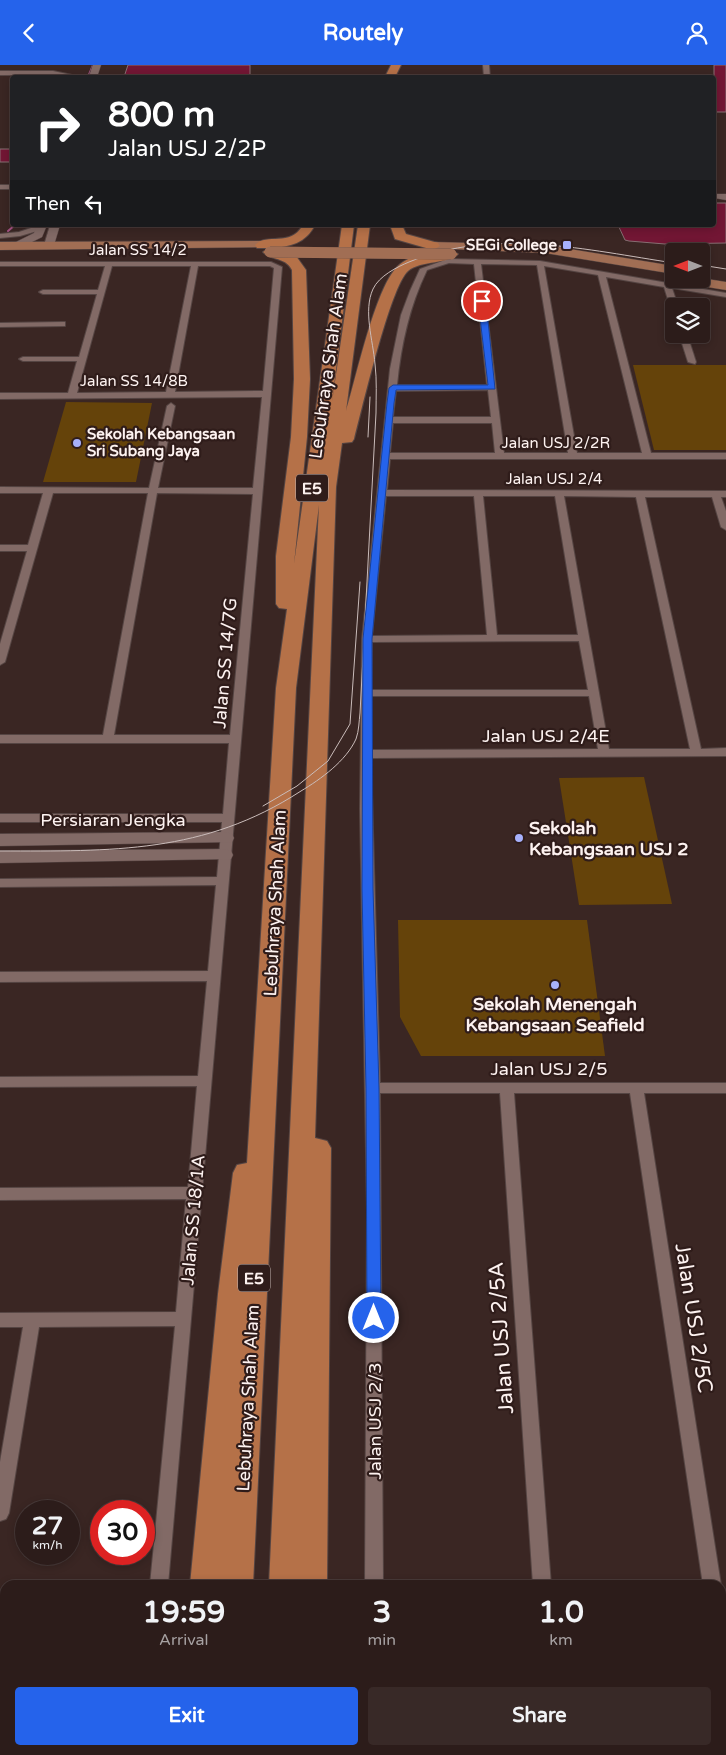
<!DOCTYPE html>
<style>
body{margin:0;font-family:"Varela Round",sans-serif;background:#382927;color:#f1f3f6;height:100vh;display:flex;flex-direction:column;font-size:19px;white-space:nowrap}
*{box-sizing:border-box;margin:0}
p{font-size:16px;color:#a6a1a2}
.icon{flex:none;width:28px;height:28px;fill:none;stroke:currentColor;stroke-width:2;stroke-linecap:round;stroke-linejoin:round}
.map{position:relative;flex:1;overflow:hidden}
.side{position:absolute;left:0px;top:1515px;width:726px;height:175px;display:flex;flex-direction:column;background:#2c1c1a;border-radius:15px 15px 0 0;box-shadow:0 2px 8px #0003,0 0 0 1px #483a39}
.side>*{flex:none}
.guide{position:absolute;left:10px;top:10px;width:706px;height:152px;border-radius:5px;box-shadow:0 2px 8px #0003,0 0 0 1px #483a39;background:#202124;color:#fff;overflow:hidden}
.needle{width:32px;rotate:270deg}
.fabs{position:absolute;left:665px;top:178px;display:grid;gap:10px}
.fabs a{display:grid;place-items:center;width:45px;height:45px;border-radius:5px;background:#2c1c1a;box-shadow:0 2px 8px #0003,0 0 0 1px #483a39;font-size:25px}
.speed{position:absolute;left:15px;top:1435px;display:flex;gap:10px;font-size:25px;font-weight:700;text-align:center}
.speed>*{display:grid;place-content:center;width:65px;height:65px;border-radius:50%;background:#2c1c1a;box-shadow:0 2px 8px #0003,0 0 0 1px #483a39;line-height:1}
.speed small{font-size:12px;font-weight:400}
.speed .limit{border:8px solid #d22;background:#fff;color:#111}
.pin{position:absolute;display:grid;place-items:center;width:42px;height:42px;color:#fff;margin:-21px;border:2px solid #fff;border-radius:50%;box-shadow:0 1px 5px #0007}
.me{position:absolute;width:55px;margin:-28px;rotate:0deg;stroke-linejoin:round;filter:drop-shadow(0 0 4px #0008)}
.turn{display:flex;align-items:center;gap:18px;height:105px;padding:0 15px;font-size:22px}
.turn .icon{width:65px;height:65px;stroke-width:2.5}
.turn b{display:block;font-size:35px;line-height:42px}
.then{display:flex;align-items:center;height:48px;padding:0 15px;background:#0003;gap:10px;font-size:19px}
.eta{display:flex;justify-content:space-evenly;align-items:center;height:85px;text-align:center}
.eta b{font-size:30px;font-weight:700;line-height:35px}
.cta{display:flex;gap:10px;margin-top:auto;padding:10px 15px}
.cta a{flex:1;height:58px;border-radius:5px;background:#2563eb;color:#fff;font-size:20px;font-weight:700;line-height:58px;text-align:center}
.cta a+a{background:#382927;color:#f1f3f6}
header{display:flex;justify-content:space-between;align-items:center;height:65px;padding:0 15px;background:#2563eb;color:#fff;font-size:22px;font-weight:700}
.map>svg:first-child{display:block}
.green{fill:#65430a}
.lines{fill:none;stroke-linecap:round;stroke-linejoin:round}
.stream{stroke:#a35082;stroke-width:2}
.building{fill:#721634;stroke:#866e72}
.minor-casing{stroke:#554543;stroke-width:2}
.tertiary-casing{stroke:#554543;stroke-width:1}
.secondary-casing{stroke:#554543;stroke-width:1}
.primary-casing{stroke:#554543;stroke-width:1}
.motorway-casing{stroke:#554543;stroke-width:2}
.minor{fill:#826a66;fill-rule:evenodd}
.tertiary{fill:#826a66;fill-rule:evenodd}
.secondary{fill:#826a66;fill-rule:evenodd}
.primary{fill:#a16e54;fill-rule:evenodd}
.motorway{fill:#b57148;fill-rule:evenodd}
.tram{stroke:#cabcba;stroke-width:1}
.primary-bridge-casing{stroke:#554543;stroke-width:11;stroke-linecap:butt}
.primary-bridge{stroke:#a16e54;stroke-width:11}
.route{fill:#2563eb;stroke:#184099}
.poi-dot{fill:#a7b1fc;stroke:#2f1c1a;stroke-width:2}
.labels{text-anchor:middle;stroke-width:4.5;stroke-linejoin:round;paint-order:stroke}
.far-poi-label{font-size:15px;font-weight:bold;fill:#fdf2f0;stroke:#2f1c1a;text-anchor:end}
.far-street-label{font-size:15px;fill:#fdf2f0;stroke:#2f1c1a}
.shield{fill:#2f1c1a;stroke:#bfb2b0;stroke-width:1}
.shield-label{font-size:16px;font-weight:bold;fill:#fdf2f0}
.street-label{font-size:18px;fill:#fdf2f0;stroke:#2f1c1a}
.poi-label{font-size:18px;font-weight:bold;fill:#fdf2f0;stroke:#2f1c1a;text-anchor:start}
.near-street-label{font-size:21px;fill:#fdf2f0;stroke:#2f1c1a}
</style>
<header><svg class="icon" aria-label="back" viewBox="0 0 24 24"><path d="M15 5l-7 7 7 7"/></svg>Routely<svg class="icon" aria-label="person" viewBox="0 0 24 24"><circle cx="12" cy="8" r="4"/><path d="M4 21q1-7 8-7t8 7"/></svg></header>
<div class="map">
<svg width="726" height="1690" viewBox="0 0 726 1690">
<rect width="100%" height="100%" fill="#3a2623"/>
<!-- green -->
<g class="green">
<polygon points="633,300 726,300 726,385 654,385"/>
<polygon points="66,337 152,338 136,417 43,417"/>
<polygon points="644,712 672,839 579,840 559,713"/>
<polygon points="398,855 587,855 605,991 421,991 400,952"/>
</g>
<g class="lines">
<!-- stream -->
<g class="stream">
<polyline points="88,12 93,0"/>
<polyline points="8,166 15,160"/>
</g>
</g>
<!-- building -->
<g class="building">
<polygon points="128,0 250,0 250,12 124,12"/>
<rect x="714" y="0" width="12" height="47"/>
<rect x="0" y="84" width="12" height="13"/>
<polygon points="714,138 726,138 726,178 665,179 629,176 625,175 618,160 714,160"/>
</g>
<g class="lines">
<!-- minor casing -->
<g class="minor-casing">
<g id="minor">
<polygon points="483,0 489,0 490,12 484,12"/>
<polygon points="0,6 53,6 72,10 71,12 53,10 0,10"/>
<rect x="0" y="120" width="12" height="4"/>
<polygon points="40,160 44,160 44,164 20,171 0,173 0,169 19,167"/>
<path d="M448,194L540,196L726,228V232L672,223L678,241H674V243L670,241L664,222L606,212L651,388H726V394H390L387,425L726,426V432H721L726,446V465L721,462L712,432H645L701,684L726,683V691L371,693L380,1018H726V1028H644L721,1520H703L630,1028H514L551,1520H533L500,1028H380L383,1520H365L367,1146L360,744L362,574L390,304L401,250L410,226L420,204ZM449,198L474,199L487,320H397C401,280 409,242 427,205ZM481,199L537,200L568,388H504ZM544,201L598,210L642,388H577ZM488,325L491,352H393L396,326ZM393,358H492L495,388H390ZM386,431H474L487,570L372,571ZM483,431H555L578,570H497ZM564,431L636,432L690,684H609ZM579,576L588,625H371L372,577ZM371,631H589L598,684L371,685Z"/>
<path d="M0,197H271L282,202L168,1520H150L175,1261L39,1262L9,1448L6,1454L0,1456V1397L23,1262H0V1248L176,1247L186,1134L0,1135V1123L188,1122L197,1021L0,1022V1012L198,1011L207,916L0,917V907L208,906L216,820L0,822V814L217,812L222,757H0V749H223L229,678H0V670H103L148,428H53L5,597L0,600V579L27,486H0V480H28L43,428H0V422L149,423L167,341L171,338L175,341L158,423H253L262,332L0,334V328H68L77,296H23L19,294L23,292H79L97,229H43L39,227L43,225H98L105,201H0ZM112,201H191L166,327L77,328ZM198,201H270L274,203L263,326L175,327ZM157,428L253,429L230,670H114Z"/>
<polygon points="62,257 65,257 65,261 0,262 0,258"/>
<polygon points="679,269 687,269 696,297 695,299 688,297"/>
<polygon points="721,1572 726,1574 726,1621 721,1619"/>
<rect x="133" y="1685" width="20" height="5"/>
<polygon points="366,1685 553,1685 556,1690 365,1690"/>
</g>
</g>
<!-- tertiary casing -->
<g class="tertiary-casing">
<polygon id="tertiary" points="714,129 726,129 726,135 714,133"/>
</g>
<!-- secondary casing -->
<g class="secondary-casing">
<g id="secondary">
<polygon points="93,0 101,0 97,12 89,12"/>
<polygon points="37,160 47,160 42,172 22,182 14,182 14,178 34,168"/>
<polygon points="50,160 60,160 54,180 49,183 44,180"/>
<polygon points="226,767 232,769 234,773 232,777 0,781 0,769"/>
<polygon points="225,784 231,786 233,790 231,794 0,798 0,786"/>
</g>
</g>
<!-- primary casing -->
<g class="primary-casing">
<g id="primary">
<polygon points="277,176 283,180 281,182 0,185 0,177"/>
<polygon points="433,177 545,180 674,201 674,209 545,188 429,183 429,179"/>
<polygon points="701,213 726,217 726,225 682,218 676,214"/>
</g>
</g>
<!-- motorway casing -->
<g class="motorway-casing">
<g id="motorway">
<polygon points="391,0 401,0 395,12 385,12"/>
<path d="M303,160H315C306,178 290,182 271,183L296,191L306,205L310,314L307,372L294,499L342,160H354L332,337L358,160H370L346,346C356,314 375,224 397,202C410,188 434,188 451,185L458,189C450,199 421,195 408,206C390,222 362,344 354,374L352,377L342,378L336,422L315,1073L327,1076L331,1083L327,1520H269L319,440L296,623L253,1520H190L218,1229L233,1108L237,1100L247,1098L276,623L287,544L279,543L276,539V491L291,372L294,314L292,205C286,192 272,196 263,187L269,183H257L255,180C267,167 290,183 303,160Z"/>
<polygon points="390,160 402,160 406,169 438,178 440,181 433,185 395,174"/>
<rect x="174" y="1685" width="34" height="5"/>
<rect x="211" y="1685" width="34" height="5"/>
<rect x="261" y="1685" width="64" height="5"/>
</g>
</g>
<!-- minor -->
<use href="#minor" class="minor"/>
<!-- tertiary -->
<use href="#tertiary" class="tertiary"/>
<!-- secondary -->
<use href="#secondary" class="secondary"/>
<!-- primary -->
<use href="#primary" class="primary"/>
<!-- motorway -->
<use href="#motorway" class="motorway"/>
<!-- tram -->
<g class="tram">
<polyline points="701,200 726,204"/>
<polyline points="368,372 370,332"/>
<polyline points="263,741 297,721 328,696 350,659 360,517"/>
<path d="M0,786C112,786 204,789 301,726C321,714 346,696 356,674C359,666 359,656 360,648L376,348C376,332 377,315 375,299C373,275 363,246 373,224C379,211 397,202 409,197C494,162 587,185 674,198"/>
</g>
<!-- primary-bridge casing -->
<g class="primary-bridge-casing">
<polyline id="primary-bridge" points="270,187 451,189"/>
</g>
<!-- primary-bridge -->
<use href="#primary-bridge" class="primary-bridge"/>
</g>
<!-- route -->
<polygon class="route" points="482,234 486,236 495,324 396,325 394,338 372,574 373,824 379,1023 381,1253 379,1257 374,1259 369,1257 367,1253 366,1023 362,824 363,574 387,338 389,323 393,320 488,320 478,236"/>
<!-- markers -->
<g class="poi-dot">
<rect x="562" y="175" width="10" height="10" rx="2.5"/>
<circle cx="77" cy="378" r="5"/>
<circle cx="519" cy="773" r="5"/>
<circle cx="555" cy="920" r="5"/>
</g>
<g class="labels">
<!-- far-poi labels -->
<g class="far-poi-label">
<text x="557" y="185">SEGi College</text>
<text x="87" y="374" text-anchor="start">Sekolah Kebangsaan<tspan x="87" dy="17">Sri Subang Jaya</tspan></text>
</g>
<!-- far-street labels -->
<g class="far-street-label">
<text x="138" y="190">Jalan SS 14/2</text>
<text x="134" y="321">Jalan SS 14/8B</text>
<text x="556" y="383">Jalan USJ 2/2R</text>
<text x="554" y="419">Jalan USJ 2/4</text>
</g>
<!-- shield labels -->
<g class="shield">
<rect x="296" y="409.5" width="32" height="27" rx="4"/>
<rect x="238" y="1199.5" width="32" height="27" rx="4"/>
</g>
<g class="shield-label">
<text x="312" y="429">E5</text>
<text x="254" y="1219">E5</text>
</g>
<!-- street labels -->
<g class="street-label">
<text transform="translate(328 301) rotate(-82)" y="6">Lebuhraya Shah Alam</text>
<text transform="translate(225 598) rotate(-85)" y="6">Jalan SS 14/7G</text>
<text x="546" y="677">Jalan USJ 2/4E</text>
<text x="113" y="761">Persiaran Jengka</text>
<text transform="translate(275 838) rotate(-87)" y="6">Lebuhraya Shah Alam</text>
<text x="549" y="1010">Jalan USJ 2/5</text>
<text transform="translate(193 1155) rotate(-85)" y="6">Jalan SS 18/1A</text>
<text transform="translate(248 1333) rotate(-87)" y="6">Lebuhraya Shah Alam</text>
<text transform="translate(375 1356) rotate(-90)" y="6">Jalan USJ 2/3</text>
</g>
<!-- poi labels -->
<g class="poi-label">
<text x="529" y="769">Sekolah<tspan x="529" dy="21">Kebangsaan USJ 2</tspan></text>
<text x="555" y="945" text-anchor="middle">Sekolah Menengah<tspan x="555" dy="21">Kebangsaan Seafield</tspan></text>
</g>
<!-- near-street labels -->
<g class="near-street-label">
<text transform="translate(694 1253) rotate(81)" y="7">Jalan USJ 2/5C</text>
<text transform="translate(501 1273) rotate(-94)" y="7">Jalan USJ 2/5A</text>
</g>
</g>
</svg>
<div class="fabs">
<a><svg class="needle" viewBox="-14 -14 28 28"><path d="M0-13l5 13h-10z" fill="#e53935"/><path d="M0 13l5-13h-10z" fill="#a6a1a2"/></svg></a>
<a><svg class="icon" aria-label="layers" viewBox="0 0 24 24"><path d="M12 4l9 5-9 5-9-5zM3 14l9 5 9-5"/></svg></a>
</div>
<div class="speed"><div>27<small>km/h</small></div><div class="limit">30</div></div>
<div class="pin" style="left:482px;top:236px;background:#d93025"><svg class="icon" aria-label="arrive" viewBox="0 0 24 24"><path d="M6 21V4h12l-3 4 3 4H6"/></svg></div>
<svg class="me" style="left:374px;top:1253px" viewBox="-20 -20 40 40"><circle r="17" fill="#2563eb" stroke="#fff" stroke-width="3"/><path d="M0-11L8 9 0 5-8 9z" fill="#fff"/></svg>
<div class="guide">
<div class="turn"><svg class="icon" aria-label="right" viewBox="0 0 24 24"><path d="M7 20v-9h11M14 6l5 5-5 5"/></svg><div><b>800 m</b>Jalan USJ 2/2P</div></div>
<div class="then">Then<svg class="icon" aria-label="left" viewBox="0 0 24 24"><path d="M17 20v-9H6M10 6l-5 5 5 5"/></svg></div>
</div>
<section class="side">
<div class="eta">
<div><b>19:59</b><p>Arrival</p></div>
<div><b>3</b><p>min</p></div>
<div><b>1.0</b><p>km</p></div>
</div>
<div class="cta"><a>Exit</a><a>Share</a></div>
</section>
</div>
